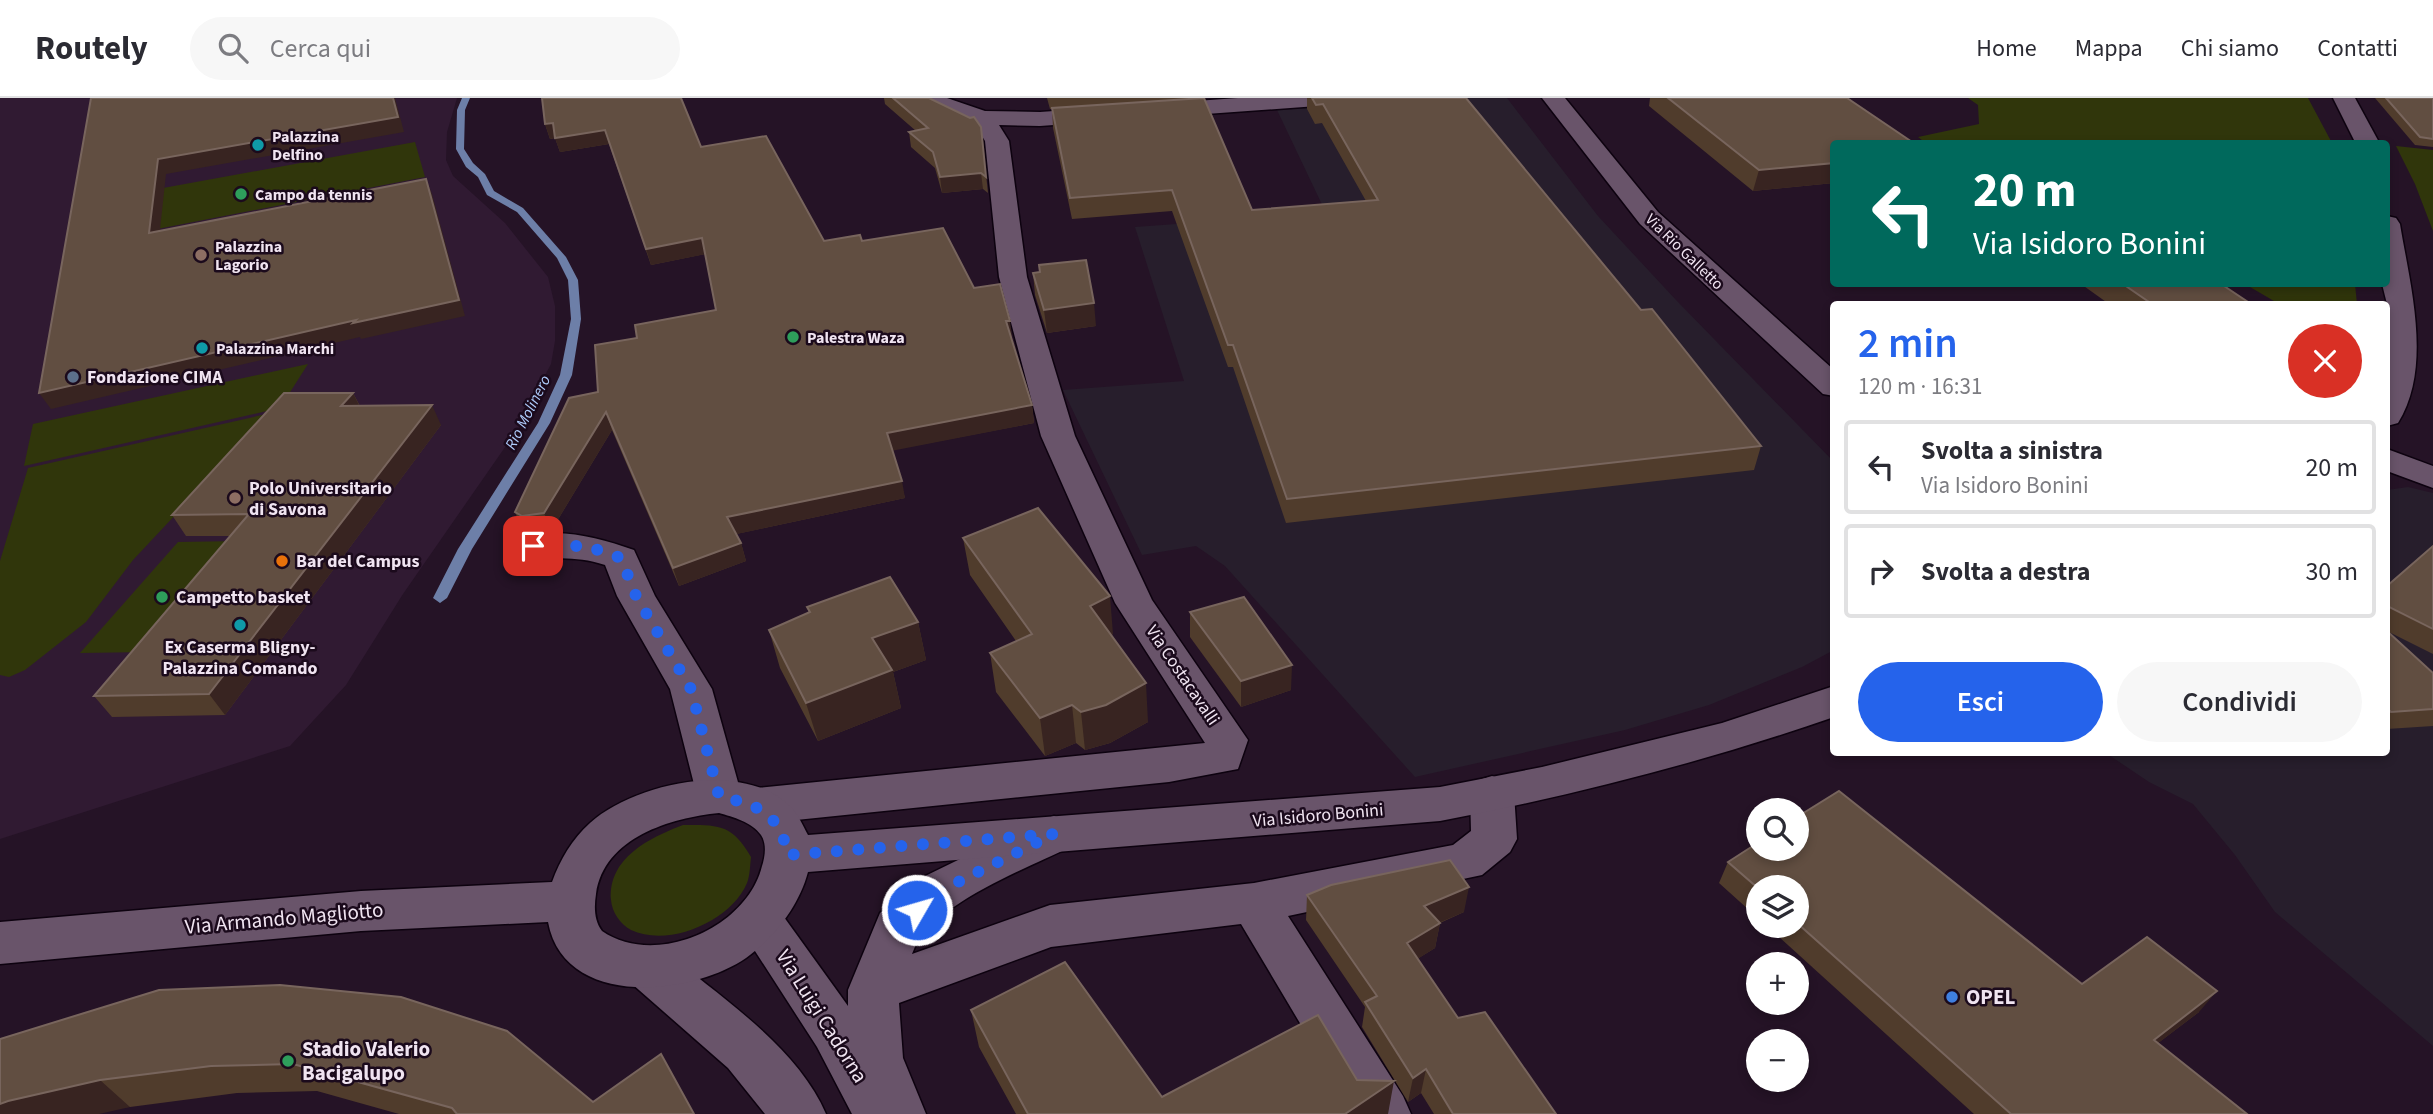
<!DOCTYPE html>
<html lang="it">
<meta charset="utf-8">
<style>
body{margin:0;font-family:"Source Sans 3",sans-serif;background:#f7f7f7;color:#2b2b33;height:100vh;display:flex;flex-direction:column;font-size:26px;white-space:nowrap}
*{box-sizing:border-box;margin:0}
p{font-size:23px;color:#7c7c81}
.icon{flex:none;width:38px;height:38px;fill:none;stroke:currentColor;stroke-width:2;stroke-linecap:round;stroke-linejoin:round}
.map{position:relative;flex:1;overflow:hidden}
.details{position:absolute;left:1830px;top:203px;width:560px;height:455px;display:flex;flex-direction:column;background:#fff;border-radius:7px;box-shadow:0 4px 10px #0003}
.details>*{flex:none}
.banner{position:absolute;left:1830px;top:42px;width:560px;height:147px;border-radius:7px;box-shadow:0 4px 10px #0003;background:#00695c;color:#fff;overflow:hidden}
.tools{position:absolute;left:1746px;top:700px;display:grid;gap:14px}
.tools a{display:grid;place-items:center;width:63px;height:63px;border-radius:50%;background:#fff;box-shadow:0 4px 10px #0003;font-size:35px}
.pin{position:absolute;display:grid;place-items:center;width:60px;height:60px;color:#fff;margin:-30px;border-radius:14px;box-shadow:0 4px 10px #0006}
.me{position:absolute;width:77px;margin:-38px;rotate:52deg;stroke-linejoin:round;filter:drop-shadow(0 0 5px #0008)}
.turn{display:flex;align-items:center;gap:24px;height:147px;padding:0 28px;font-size:32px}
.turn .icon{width:91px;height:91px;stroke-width:2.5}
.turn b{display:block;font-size:49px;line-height:60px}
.round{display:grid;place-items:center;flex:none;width:74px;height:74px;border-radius:37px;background:#f7f7f7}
.head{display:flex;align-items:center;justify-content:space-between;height:119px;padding:0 28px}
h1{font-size:42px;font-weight:600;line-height:52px;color:#2563eb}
.cta{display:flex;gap:14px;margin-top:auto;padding:14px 28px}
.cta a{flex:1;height:80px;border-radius:42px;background:#2563eb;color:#fff;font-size:28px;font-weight:600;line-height:80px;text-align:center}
.cta a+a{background:#f7f7f7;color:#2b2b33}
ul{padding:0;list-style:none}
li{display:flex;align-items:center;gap:21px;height:94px;margin:0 14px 10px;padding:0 14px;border:4px solid #e1e1e2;border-radius:7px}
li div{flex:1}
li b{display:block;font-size:26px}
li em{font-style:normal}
header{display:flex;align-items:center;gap:42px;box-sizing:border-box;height:98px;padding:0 35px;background:#fff;border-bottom:2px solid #e1e1e2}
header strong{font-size:33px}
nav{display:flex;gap:38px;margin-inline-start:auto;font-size:24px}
.search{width:490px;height:63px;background:#f7f7f7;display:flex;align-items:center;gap:18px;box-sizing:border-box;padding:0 24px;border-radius:38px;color:#7c7c81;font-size:26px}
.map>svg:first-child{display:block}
.built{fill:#301a32}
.industrial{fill:#271e2c}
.green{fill:#30360b}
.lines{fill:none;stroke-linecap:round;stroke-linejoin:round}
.stream{fill:#6d7fa8;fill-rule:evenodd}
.minor-casing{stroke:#0d020f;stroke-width:3}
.tertiary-casing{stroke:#0d020f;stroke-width:3}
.minor{fill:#69546a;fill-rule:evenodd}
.tertiary{fill:#69546a;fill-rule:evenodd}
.wall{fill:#503c2c}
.shaded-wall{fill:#382421}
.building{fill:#614e41;stroke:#78655d;stroke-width:2}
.route{stroke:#2563eb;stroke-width:12;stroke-dasharray:0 21.6}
.culture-dot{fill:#0f9aa8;stroke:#1b0a1c;stroke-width:2.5}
.leisure-dot{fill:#2e9e5b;stroke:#1b0a1c;stroke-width:2.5}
.education-dot{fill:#8d6e63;stroke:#1b0a1c;stroke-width:2.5}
.service-dot{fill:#5c6f8a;stroke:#1b0a1c;stroke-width:2.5}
.food-dot{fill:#e8710a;stroke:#1b0a1c;stroke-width:2.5}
.shop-dot{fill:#3f7fe0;stroke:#1b0a1c;stroke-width:2.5}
.labels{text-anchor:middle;stroke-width:5;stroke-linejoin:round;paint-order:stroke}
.far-poi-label{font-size:16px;font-weight:bold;fill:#f0e4f1;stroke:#1b0a1c;text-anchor:start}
.far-street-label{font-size:16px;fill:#f0e4f1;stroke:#1b0a1c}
.far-water-label{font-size:16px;font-style:italic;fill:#aecbfb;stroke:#1b0a1c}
.poi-label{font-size:18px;font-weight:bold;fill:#f0e4f1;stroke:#1b0a1c;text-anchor:start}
.street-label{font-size:18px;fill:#f0e4f1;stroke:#1b0a1c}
.near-street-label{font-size:21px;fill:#f0e4f1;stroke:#1b0a1c}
.near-poi-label{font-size:21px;font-weight:bold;fill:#f0e4f1;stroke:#1b0a1c;text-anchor:start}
</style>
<header>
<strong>Routely</strong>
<div class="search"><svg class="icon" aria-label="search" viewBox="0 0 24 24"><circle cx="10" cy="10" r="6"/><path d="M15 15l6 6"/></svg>Cerca qui</div>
<nav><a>Home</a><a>Mappa</a><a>Chi siamo</a><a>Contatti</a></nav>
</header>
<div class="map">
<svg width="2433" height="1016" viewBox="0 0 2433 1016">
<rect width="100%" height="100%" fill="#251326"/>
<!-- built -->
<polygon class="built" points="0,0 457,0 447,34 446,62 453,78 505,125 548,179 555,208 555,243 551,266 532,302 537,303 403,496 346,587 290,648 0,741"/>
<!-- industrial -->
<g class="industrial">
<polygon points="1460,0 1507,0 1598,118 1676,202 1834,364 1834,552 1802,569 1709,607 1625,632 1415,679 1225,468 1196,448 1142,457 1063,292 1184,283 1135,129 1326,115 1277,12"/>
<polygon points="2408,389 2433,395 2433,948 2275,814 2235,757 2193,706 2149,684 2106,655 2387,654 2387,392"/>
</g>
<!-- green -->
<g class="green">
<polygon points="1968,0 2308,0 2332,45 1927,46 1918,39 1979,26 1978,7"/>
<polygon points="415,44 425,79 75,147 81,105"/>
<polygon points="2396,48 2433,52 2433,133 2415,86"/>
<polygon points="2245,186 2355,186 2357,206 2279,206"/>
<polygon points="308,266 280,310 24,368 33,326"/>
<polygon points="271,315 133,462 86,524 25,572 9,579 0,577 0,463 28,370"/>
<polygon points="240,443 148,554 80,555 178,444"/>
<path d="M683,727C719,727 732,726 751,759C750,767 750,778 747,785C731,823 669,850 631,832C620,826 612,814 611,802C608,760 649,740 683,727Z"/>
</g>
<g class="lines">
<!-- stream -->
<polygon class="stream" points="462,0 470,0 465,12 464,51 473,65 485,76 494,93 523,110 566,159 578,182 581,221 572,277 550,325 472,451 447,500 440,505 433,500 458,451 538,325 560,277 571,221 568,182 557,160 517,114 487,97 478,79 466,69 456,51 457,12"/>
<!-- minor casing -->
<g class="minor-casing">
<g id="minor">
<path d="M915,0H947L985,13L1040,14L1238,0H1342L1331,7L1040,28L999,27L1009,43L1027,179L1075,338L1152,502L1248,642L1238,671L1169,684L756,726L740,720L735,710L719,715L703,710L697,698L670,591L617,498L605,467C573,456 550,464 520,456L515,448L520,440C559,429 597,439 634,452L655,498L712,591L741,695L756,690L1205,645L1115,505L1041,338L999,179L985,43L974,25L918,5Z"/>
<polygon points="1542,0 1565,0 1658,114 1834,272 1834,298 1823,296 1640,126"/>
<polygon points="2387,351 2433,368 2433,390 2387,373"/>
<path d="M1492,678L1508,683L1514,695L1517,741L1510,754L1482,777L1288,818L1403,998L1411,1016H1354L1241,826L1051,849L899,905L903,960L926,1016H852L817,949L735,822L742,808L759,802L776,808L848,908V892L880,815L919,781L1038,723L1054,718L1070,723L1077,736L1070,749C1024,772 930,806 912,856L1050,807L1254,785L1453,747L1471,733L1470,695L1476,683Z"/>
<path d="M649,848L667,855C721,899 798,950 826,1016H765L728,970L631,885L624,870L631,855Z"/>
</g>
</g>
<!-- tertiary casing -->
<g class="tertiary-casing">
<g id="tertiary">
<polygon points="2333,0 2355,0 2380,46 2356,46"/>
<path d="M2387,118L2396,120L2400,126C2410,187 2433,269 2398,325L2387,328V206L2382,186H2387Z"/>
<path d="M1834,588V619C1705,664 1574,697 1440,723L808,774C799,808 774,840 746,860C691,898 564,911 548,824L361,833L0,866V824L361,793L552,784C560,762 572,741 590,725C635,685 743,661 791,709C798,716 803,728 808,737L1440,689L1542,669L1722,625ZM719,715C733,719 752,724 761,737C767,746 765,759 762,768C747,830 655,870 602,833C594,822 594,809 596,796C604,739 671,720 719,715Z"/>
</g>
</g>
<!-- minor -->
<use href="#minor" class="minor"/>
<!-- tertiary -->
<use href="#tertiary" class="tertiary"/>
</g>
<!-- wall -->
<g class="wall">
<polygon points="884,0 929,0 981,29 988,95 983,91 942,95 935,70 911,49 909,34 916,33 885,6"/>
<polygon points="1047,0 1204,0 1252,112 1366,103 1322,25 1315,26 1307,11 1307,0 1466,0 1641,212 1761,348 1754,372 1286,425 1233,269 1228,269 1172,113 1072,121 1053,30 1052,11 1050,11"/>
<polygon points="1650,0 1847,0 1834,46 1834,85 1753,93 1649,8"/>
<polygon points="2375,0 2433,0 2433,49 2415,47"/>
<polygon points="545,26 701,49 824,143 862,143 974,190 1012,239 1011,240 1032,307 1034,325 892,352 905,400 736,436 741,445 746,463 679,488 612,332 551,433 530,435 522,431 515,414 598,294 637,240 716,212 705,156 651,167 609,46 560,54 555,40 550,41"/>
<polygon points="1040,174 1096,228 1047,235 1035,197 1033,175"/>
<polygon points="2081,186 2221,186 2251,206 2109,206"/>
<polygon points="353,295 360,308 441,327 225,617 112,619 94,598 231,438 186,438 172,417"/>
<polygon points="963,440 1113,536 1111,537 1148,624 1110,645 1085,652 1076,645 1045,658 996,594 990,555 1016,543 970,477"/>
<polygon points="2433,448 2433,556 2387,533 2433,575 2433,628 2387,631 2387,488"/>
<polygon points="807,509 918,524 926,562 893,574 901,610 818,643 780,570 769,532 809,515"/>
<polygon points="1190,514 1291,592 1241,609 1190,539"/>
<polygon points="1728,764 2082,886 2199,914 2158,945 2247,1016 1974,1016 1767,828 1797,828 1797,789 1759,789 1759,821 1719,785"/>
<polygon points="1307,797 1464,814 1440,825 1435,850 1417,861 1458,920 1556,1016 1434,1016 1421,995 1408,1004 1362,929 1365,909 1306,822"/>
<polygon points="159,892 593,1004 694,1016 399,1016 317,993 237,995 130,1009 0,1016"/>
<polygon points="971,912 1162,999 1357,982 1388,1016 1016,1016 979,949"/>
</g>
<!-- shaded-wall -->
<g class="shaded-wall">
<polygon points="393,0 395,0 404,34 166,76 158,150 149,135 158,61"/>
<polygon points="553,25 558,39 550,41 545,26"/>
<polygon points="605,32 609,46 560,54 555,40"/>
<polygon points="1834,65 1834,85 1753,93 1759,72"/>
<polygon points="981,75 983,91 942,95 940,79"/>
<polygon points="426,81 432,96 465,218 361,241 360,239 51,311 39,295"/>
<polygon points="702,140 706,156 651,167 646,151"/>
<polygon points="1094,205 1096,228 1047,235 1044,212"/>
<polygon points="1006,223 1010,223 1012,239 1008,240"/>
<polygon points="353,295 363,315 341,308"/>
<polygon points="432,307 441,327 225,617 209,596"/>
<polygon points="1032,307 1034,325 891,353 887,335"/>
<polygon points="606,314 612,332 551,433 544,415"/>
<polygon points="902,383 905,400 732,437 727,419"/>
<polygon points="741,445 746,463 679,488 673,470"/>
<polygon points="1110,498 1113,536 1093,546 1090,508"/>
<polygon points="918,524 926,562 893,574 901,610 818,643 806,605 872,540"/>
<polygon points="1292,567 1291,592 1241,609 1241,583"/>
<polygon points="1146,585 1148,624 1110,645 1085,652 1081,614"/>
<polygon points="1072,607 1076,645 1045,658 1040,620"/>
<polygon points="1469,789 1464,814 1420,833 1424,808"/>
<polygon points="1440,825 1435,850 1403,870 1407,845"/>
<polygon points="2217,893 2199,914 2136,962 2154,942"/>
<polygon points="1426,971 1421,995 1408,1004 1413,980"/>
<polygon points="100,982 130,1009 99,1016 0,1016 0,1006 8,1003"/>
<polygon points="1394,983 1388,1016 1345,1016"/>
</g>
<!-- building -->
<g class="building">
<polygon points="91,0 393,0 398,19 158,61 149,135 426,81 459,202 353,225 356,222 39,295"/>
<polygon points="542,0 681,0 701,49 766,38 824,143 860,137 862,143 943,130 974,190 1000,186 1010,223 1006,223 1032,307 887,335 902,383 727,419 741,445 673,470 606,314 544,415 522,418 515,414 569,300 598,294 595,247 637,240 635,227 716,212 702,140 646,151 605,32 555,40 553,25 545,26"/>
<polygon points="893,0 929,0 970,20 974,19 981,29 986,79 981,75 940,79 933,54 909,34 928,30"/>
<polygon points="1204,0 1252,112 1378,102 1323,6 1316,7 1312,0 1466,0 1641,212 1652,211 1761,348 1287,401 1233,247 1228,247 1172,92 1070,100 1052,10"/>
<polygon points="1668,0 1847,0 1915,46 1834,46 1834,65 1759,72"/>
<polygon points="2386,0 2433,0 2433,41 2420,39"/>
<polygon points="1086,162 1094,205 1044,212 1033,175 1040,174 1039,167"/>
<polygon points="2123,186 2221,186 2251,206 2152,206"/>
<polygon points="284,295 353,295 341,308 432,307 209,596 94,598 249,416 172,417"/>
<polygon points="1038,410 1110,498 1090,508 1146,585 1106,607 1081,614 1072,607 1040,620 990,555 1032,536 963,440"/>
<polygon points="2433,448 2433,531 2387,508 2387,488"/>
<polygon points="890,479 918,524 872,540 892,572 806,605 769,532 810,514 807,509"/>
<polygon points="1244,499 1292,567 1241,583 1190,514"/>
<polygon points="2387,533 2433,575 2433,611 2391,614 2387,610"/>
<polygon points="1839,693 2082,886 2147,839 2217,893 2154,942 2247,1016 2011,1016 1797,825 1797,789 1759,789 1759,791 1728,764 1759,744 1759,751 1797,751 1797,719"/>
<polygon points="1450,762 1469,789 1424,808 1440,825 1407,845 1458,920 1485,914 1556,1016 1453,1016 1426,971 1413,980 1365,904 1377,898 1307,797 1331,787"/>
<polygon points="1065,864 1162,999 1318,917 1357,982 1394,983 1345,1016 1028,1016 971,912"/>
<polygon points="280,887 401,899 507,933 593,1004 661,956 694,1016 457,1016 452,1010 293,966 211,968 100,982 8,1003 0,1006 0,941 159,892"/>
</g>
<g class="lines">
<!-- route -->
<path class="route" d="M533,448H586L621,460L636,498L691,591L719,698C758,708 779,713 788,757L1054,736L936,795L917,812"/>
</g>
<!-- markers -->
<g class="culture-dot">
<circle cx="258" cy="47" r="7"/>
<circle cx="202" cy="250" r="7"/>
<circle cx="240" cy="527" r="7"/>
</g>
<g class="leisure-dot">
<circle cx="241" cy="96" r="7"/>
<circle cx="793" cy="239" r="7"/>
<circle cx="162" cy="499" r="7"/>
<circle cx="288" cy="963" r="7"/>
</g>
<g class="education-dot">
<circle cx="201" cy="157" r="7"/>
<circle cx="235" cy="400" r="7"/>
</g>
<circle class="service-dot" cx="73" cy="279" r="7"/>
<circle class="food-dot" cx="282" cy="463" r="7"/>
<circle class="shop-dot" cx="1952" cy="899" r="7"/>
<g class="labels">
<!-- far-poi labels -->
<g class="far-poi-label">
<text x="272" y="44">Palazzina<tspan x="272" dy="18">Delfino</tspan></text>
<text x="255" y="102">Campo da tennis</text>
<text x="215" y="154">Palazzina<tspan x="215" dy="18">Lagorio</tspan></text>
<text x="807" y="245">Palestra Waza</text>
<text x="216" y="256">Palazzina Marchi</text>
</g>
<!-- far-street labels -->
<g class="far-street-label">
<text transform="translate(1685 153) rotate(44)" y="6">Via Rio Galletto</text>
</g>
<!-- far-water labels -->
<g class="far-water-label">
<text transform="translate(527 314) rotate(-63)" y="6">Rio Molinero</text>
</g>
<!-- poi labels -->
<g class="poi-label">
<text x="87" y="285">Fondazione CIMA</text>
<text x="249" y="396">Polo Universitario<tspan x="249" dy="21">di Savona</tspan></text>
<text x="296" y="469">Bar del Campus</text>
<text x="176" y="505">Campetto basket</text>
<text x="240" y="555" text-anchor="middle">Ex Caserma Bligny-<tspan x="240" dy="21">Palazzina Comando</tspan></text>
</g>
<!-- street labels -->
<g class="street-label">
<text transform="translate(1183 577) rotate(56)" y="6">Via Costacavalli</text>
<text transform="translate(1318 717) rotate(-5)" y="6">Via Isidoro Bonini</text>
</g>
<!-- near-street labels -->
<g class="near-street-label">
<text transform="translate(284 820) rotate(-5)" y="7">Via Armando Magliotto</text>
<text transform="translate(822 918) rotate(58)" y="7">Via Luigi Cadorna</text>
</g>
<!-- near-poi labels -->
<g class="near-poi-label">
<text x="1966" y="906">OPEL</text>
<text x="302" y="958">Stadio Valerio<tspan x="302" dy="24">Bacigalupo</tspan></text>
</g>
</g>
</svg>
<div class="tools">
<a><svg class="icon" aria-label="search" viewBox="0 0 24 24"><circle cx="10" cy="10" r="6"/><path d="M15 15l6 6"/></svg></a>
<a><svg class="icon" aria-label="layers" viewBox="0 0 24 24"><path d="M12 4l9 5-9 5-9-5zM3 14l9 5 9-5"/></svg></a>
<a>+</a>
<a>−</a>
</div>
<div class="pin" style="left:533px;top:448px;background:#d93025"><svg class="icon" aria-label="arrive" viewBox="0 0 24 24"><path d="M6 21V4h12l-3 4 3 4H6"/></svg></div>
<svg class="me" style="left:917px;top:812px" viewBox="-20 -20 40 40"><circle r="17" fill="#2563eb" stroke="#fff" stroke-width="3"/><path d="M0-11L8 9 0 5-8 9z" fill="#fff"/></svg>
<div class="banner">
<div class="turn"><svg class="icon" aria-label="left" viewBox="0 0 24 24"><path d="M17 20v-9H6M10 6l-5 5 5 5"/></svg><div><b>20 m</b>Via Isidoro Bonini</div></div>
</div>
<section class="details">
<div class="head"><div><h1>2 min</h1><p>120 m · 16:31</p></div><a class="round" style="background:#d93025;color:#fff"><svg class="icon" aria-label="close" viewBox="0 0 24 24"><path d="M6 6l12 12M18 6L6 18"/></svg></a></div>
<ul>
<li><svg class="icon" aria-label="left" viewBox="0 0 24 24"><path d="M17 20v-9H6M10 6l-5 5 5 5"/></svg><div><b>Svolta a sinistra</b><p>Via Isidoro Bonini</p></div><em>20 m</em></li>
<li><svg class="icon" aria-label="right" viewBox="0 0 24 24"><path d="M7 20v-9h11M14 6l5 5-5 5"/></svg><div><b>Svolta a destra</b></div><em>30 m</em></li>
</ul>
<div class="cta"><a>Esci</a><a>Condividi</a></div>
</section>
</div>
